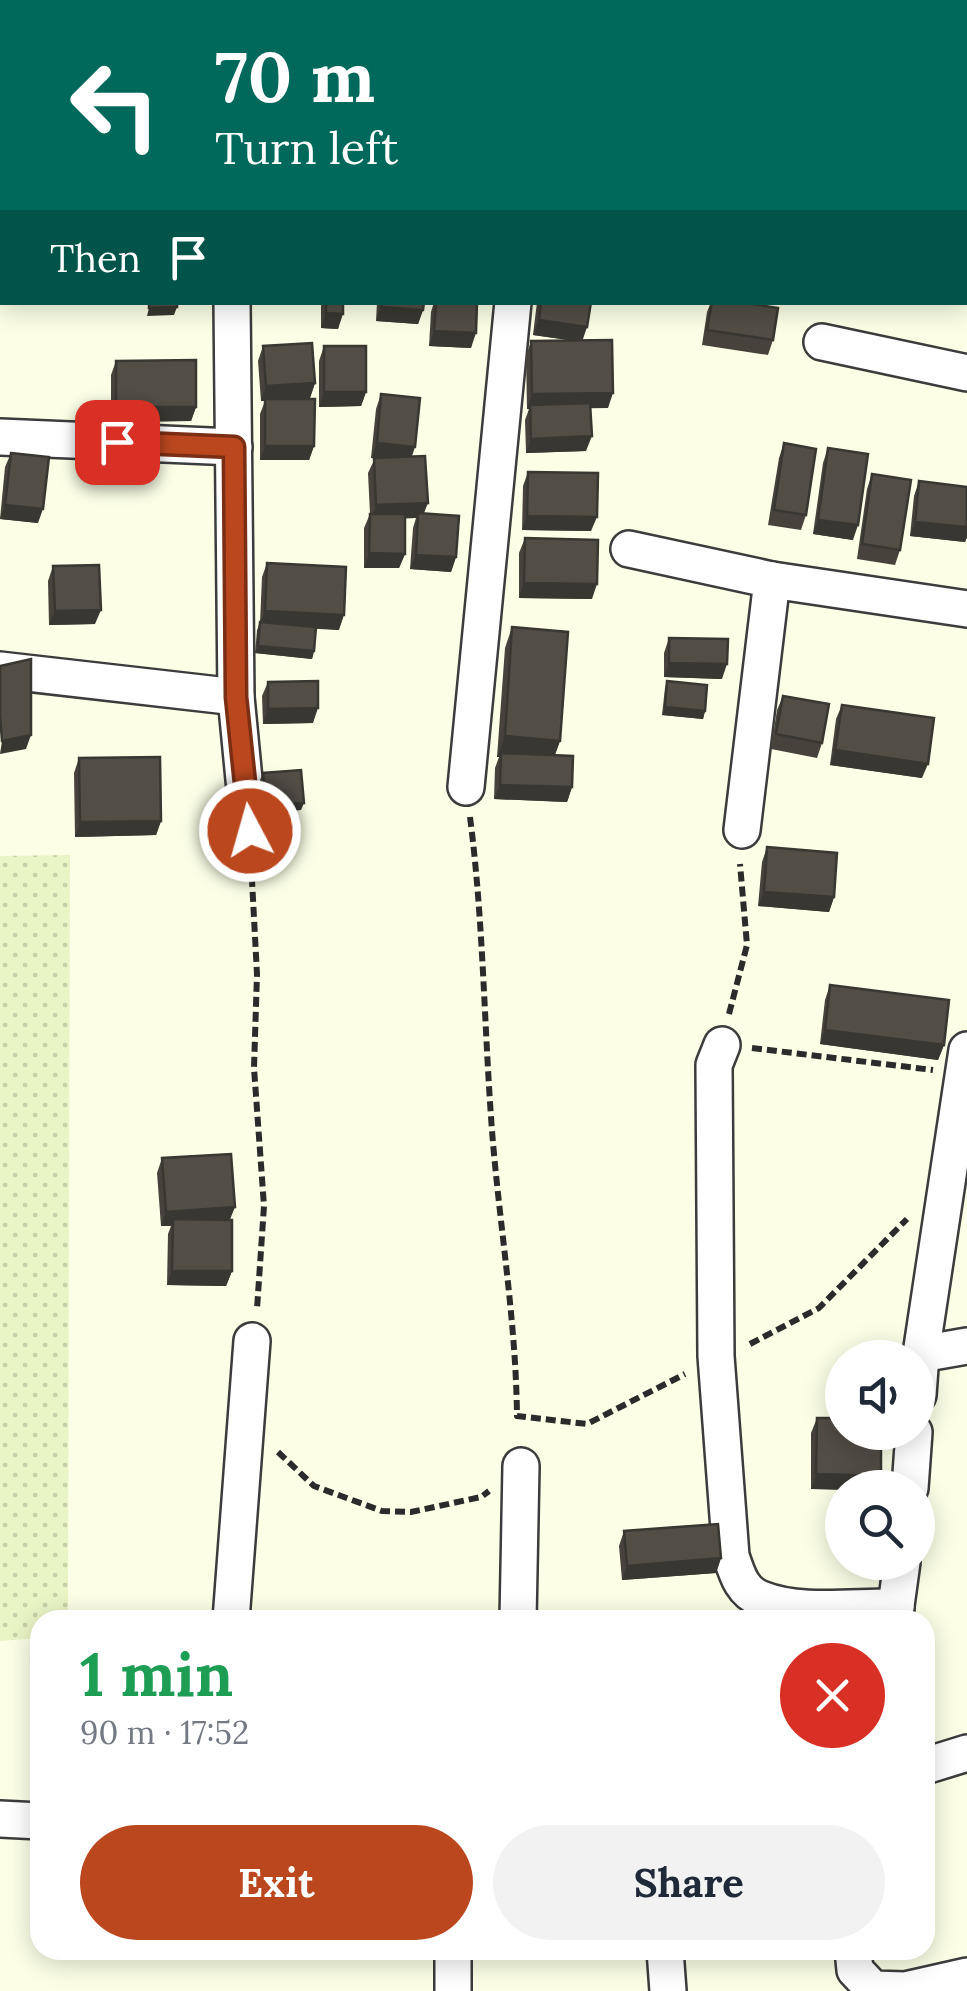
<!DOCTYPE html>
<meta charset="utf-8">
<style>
body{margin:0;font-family:Lora,serif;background:#f2f2f3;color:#1f2937;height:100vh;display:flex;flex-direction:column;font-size:38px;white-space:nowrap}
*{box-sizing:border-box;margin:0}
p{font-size:32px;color:#747a83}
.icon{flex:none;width:55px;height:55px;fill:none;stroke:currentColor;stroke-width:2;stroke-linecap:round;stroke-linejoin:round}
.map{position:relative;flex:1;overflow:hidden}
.sheet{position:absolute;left:30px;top:1610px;width:905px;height:350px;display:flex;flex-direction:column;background:#fff;border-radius:30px;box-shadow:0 5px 25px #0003}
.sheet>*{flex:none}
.top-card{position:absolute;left:0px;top:0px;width:968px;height:305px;box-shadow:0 5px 25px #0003;background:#00695c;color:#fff;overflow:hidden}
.tools{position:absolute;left:825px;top:1340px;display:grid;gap:20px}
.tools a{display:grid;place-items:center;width:110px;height:110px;border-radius:50%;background:#fff;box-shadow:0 5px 25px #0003;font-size:50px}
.pin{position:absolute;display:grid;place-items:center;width:85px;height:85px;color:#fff;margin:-42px;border-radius:20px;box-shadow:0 5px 15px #0006}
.me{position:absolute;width:110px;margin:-55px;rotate:354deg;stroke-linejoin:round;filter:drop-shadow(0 0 8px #0008)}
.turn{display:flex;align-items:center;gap:35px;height:210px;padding:0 50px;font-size:45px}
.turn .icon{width:130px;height:130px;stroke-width:2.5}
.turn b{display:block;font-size:70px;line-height:85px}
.then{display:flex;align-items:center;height:95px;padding:0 50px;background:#0003;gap:20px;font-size:38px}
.round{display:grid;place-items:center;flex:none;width:105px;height:105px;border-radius:52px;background:#f2f2f3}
.summary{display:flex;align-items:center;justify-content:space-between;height:170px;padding:0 50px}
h1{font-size:60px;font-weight:700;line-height:75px;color:#1e9e55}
.primary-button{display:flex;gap:20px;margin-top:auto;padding:20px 50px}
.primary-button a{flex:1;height:115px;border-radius:60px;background:#bb471f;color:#fff;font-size:40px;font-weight:700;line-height:115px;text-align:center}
.primary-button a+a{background:#f2f2f3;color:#1f2937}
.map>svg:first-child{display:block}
.farmland{fill:url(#farmland-dots)}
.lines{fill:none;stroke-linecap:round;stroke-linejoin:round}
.minor-casing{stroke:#3c3c3c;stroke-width:40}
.path{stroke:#2b2b2b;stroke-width:6;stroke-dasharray:10 5;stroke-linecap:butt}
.minor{stroke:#fff;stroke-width:35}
.wall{fill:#47433c}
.shaded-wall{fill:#393731}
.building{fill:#524e46;stroke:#393731;stroke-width:2.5}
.route-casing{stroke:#7a2e14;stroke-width:25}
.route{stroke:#bb471f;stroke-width:18}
</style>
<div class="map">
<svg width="967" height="1991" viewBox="0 0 967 1991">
<defs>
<pattern id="farmland-dots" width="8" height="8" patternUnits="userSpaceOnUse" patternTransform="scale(2.5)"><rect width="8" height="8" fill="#eaf5c6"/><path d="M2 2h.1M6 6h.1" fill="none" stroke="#c7d1a9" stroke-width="1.8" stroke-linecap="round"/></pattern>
</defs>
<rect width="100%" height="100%" fill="#fcffe6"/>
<!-- farmland -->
<polygon class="farmland" points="70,855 68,1620 40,1620 40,1638 0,1641 0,856"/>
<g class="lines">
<!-- minor casing -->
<g class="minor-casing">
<g id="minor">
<polyline points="927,0 927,2"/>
<polyline points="160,2 160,0"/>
<polyline points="365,2 365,0"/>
<polyline points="546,2 546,0"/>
<polyline points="672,2 672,0"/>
<polyline points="790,2 790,0"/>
<polyline points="0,130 2,130"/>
<polyline points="965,201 967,201"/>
<polyline points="232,302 236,697 249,831"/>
<polyline points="822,342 967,373"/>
<polyline points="0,437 234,447"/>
<polyline points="629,549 772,580 967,609"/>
<polyline points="0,670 236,697"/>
<polyline points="466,787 513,302"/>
<polyline points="742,830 772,580"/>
<path d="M722,1045L714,1065L716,1356L731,1556C737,1574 742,1592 761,1599C800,1615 856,1606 896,1607"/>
<polyline points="967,1050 921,1354 967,1346"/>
<polyline points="918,1395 921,1354"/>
<polyline points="910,1488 914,1432"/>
<polyline points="231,1620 252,1341"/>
<polyline points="518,1620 521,1466"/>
<polyline points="894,1620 902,1562"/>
<polyline points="925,1766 967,1753"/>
<polyline points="0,1819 40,1821"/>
<polyline points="665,1950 668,1991"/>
<polyline points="853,1950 855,1970 873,1989 905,1990 967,1976"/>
<polyline points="453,1991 453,1950"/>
</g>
</g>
<!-- path -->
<g class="path">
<path d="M470,817C484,925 484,1034 493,1143C501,1235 516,1324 517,1416L587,1424L685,1374"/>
<polyline points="251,862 257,974 254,1068 264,1206 257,1309"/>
<polyline points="729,1014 747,945 740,864"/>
<polyline points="752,1048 933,1070"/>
<polyline points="750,1344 819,1308 907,1219"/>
<polyline points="278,1452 314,1486 382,1511 411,1512 481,1497 489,1491"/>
</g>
<!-- minor -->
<use href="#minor" class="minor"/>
</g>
<!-- wall -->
<g class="wall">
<polygon points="321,302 343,302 338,329 321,328"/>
<polygon points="377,302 424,302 423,310 418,324 376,321"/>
<polygon points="434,302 477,302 471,348 429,346 431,312"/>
<polygon points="537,302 591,302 582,341 608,408 591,408 586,451 526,453 525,420 529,409 527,409 526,356 531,341 576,341 533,335"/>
<polygon points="711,302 741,302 773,340 768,355 702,345 707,312"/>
<polygon points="263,346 315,383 310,398 290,399 314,446 309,460 260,460 260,414 265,401 261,401 258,361"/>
<polygon points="324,346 366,392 361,406 319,407 319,361"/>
<polygon points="116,361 196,407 191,421 111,422 111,375"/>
<polygon points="381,394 412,456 424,513 456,557 451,572 410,569 413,528 416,518 405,518 405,554 399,568 364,568 364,528 370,514 368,473 375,458 371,458 376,409"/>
<polygon points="784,443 806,515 801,530 768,525 779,458"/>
<polygon points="828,448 853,540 813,534 823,463"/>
<polygon points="11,453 38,523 0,519 5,467"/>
<polygon points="528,472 591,531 522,530 523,486"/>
<polygon points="872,474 900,550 895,565 857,559 867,489"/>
<polygon points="919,481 967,487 967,537 965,542 910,536 914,496"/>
<polygon points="525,538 592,599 519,598 519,553"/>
<polygon points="267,563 339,630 316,628 314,651 312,659 255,653 257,630 260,623 262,577"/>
<polygon points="53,566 95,624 49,625 48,581"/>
<polygon points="512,627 560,741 555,755 572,787 567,802 494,799 495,768 499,757 497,757 505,648"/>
<polygon points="669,638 722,679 664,677 664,653"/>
<polygon points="667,681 705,711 703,719 662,715 665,688"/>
<polygon points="268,682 313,723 263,724 262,696"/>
<polygon points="783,696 822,743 817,758 771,749 777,710"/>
<polygon points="842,705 922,778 830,765 836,719"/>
<polygon points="79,758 161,821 156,835 75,837 74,773"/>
<polygon points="263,773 301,810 262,813 260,780"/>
<polygon points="767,847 834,897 829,912 758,906 762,862"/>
<polygon points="830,985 944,1045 938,1060 820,1044 825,1000"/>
<polygon points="162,1158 230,1220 232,1271 226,1286 167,1285 168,1234 171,1226 161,1226 157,1173"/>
<polygon points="817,1418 881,1476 876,1488 811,1489 811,1433"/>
<polygon points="624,1531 721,1558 716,1573 622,1580 619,1546"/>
</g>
<!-- shaded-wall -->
<g class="shaded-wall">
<rect x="0" y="50" width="2" height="15"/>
<polygon points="177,307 174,315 147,316 149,308"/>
<polygon points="381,307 423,310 418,324 376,321"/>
<polygon points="326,313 343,314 338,329 321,328"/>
<polygon points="539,320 587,327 582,342 533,335"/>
<polygon points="434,331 476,333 471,348 429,346"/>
<polygon points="315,383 310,398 261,401 266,386"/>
<polygon points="324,392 366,392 361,406 319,407"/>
<polygon points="613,393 608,408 530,409 530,405 529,409 527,409 532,394"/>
<polygon points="116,407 196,407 191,421 111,422"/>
<polygon points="592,436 586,451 526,453 531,439"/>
<polygon points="377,443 415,447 410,462 371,458"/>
<polygon points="265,446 314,446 309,460 260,460"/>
<polygon points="428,503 422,518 418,513 416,518 371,520 376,505"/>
<polygon points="5,505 43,509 38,523 0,519"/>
<polygon points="527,516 597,517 591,531 522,530"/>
<polygon points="818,520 858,525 853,540 813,534"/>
<polygon points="915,522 967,527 967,537 965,542 910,536"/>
<polygon points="369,553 405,554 399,568 364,568"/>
<polygon points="416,555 456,557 451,572 410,569"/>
<polygon points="524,583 597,584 592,599 519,598"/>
<polygon points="101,610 95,624 49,625 55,611"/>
<polygon points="265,611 344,615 339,630 259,626"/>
<polygon points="258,646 314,651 312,659 255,653"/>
<polygon points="669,663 727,664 722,679 664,677"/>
<polygon points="665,707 705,711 703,719 662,715"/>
<polygon points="318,708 313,723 263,724 268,709"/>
<polygon points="31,735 26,749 0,754 2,741"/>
<polygon points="505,736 560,741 552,762 501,753 499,757 497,757"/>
<polygon points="835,750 928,764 922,778 830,765"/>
<polygon points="500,785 572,787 567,802 494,799"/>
<polygon points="304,803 301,810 262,813 265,805"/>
<polygon points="161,821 156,835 75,837 80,822"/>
<polygon points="764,892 834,897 829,912 758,906"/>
<polygon points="825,1030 944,1045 938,1060 820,1044"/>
<polygon points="235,1207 229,1222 173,1219 171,1226 161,1226 166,1212"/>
<polygon points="172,1271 232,1271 226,1286 167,1285"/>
<polygon points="816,1474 881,1476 876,1488 842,1488 842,1490 811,1489"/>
<polygon points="721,1558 716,1573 622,1580 627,1566"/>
<polygon points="692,1950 737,1950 690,1955"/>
</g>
<!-- building -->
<g class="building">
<polygon points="0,0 59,0 59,2 2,2 2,50 0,50"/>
<rect x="965" y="13" width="2" height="74"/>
<polygon points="149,302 177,302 177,307 149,308"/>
<polygon points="326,302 343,302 343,314 326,313"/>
<polygon points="382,302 424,302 423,310 381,307"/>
<polygon points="436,302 477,302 476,333 434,331"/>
<polygon points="541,302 591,302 587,327 539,320"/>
<polygon points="712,302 741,302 778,308 773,340 707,330"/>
<polygon points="612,340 613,393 532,394 531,341"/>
<polygon points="312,343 315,383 266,386 263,346"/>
<rect x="324" y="346" width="42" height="46"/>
<polygon points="196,360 196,407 116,407 116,361"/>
<polygon points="381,394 420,398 415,447 377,443"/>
<polygon points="265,399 315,399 314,446 265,446"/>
<polygon points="590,403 592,436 531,439 530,405"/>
<polygon points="784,443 816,449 806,515 774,510"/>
<polygon points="828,448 868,454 858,525 818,520"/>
<polygon points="11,453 49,457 43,509 5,505"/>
<polygon points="425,456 428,503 376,505 374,458"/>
<polygon points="528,472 598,473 597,517 527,516"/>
<polygon points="872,474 911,480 900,550 862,544"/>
<polygon points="919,481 967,487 967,527 915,522"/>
<polygon points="418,513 459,516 456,557 416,555"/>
<polygon points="370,514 405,514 405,554 369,553"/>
<polygon points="525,538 598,540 597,584 524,583"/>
<polygon points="267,563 346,567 344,615 265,611"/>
<polygon points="99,565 101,610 55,611 53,566"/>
<polygon points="260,622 316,627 314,651 258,646"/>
<polygon points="512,627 568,632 560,741 505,736"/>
<polygon points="669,638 728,639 727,664 669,663"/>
<polygon points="31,659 31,735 2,741 0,715 0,666"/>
<polygon points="318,681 318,708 268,709 268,682"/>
<polygon points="667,681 707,685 705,711 665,707"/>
<polygon points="783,696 829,704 822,743 776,734"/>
<polygon points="842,705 934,718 928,764 835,750"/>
<polygon points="501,753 573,756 572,787 500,785"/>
<polygon points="160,757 161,821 80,822 79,758"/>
<polygon points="301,770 304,803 265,805 263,773"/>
<polygon points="767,847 837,853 834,897 764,892"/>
<polygon points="830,985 949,1000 944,1045 825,1030"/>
<polygon points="231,1154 235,1207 166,1212 162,1158"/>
<polygon points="173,1219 232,1220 232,1271 172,1271"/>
<polygon points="817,1418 842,1418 842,1432 881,1432 881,1476 816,1474"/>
<polygon points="718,1524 721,1558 627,1566 624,1531"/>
</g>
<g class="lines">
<!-- route casing -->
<g class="route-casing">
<polyline id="route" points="117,442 234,447 236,697 250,831"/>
</g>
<!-- route -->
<use href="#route" class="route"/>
</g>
</svg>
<div class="tools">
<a><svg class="icon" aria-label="sound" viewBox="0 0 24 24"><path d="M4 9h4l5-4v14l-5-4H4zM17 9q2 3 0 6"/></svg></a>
<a><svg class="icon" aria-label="search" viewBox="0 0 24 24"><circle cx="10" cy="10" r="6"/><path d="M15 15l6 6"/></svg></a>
</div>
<div class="pin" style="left:117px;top:442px;background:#d93025"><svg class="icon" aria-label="arrive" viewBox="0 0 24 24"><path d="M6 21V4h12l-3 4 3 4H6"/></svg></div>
<svg class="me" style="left:250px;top:831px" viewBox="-20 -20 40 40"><circle r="17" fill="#bb471f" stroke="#fff" stroke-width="3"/><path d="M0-11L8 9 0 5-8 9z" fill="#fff"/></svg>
<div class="top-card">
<div class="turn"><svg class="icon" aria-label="left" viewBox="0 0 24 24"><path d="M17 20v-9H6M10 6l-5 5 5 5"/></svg><div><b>70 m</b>Turn left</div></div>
<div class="then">Then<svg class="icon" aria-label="arrive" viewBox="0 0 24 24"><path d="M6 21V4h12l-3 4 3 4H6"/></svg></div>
</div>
<section class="sheet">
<div class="summary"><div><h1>1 min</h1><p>90 m · 17:52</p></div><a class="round" style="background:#d93025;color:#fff"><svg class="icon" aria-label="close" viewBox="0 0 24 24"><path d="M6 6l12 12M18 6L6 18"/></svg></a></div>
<div class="primary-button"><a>Exit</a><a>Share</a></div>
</section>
</div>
